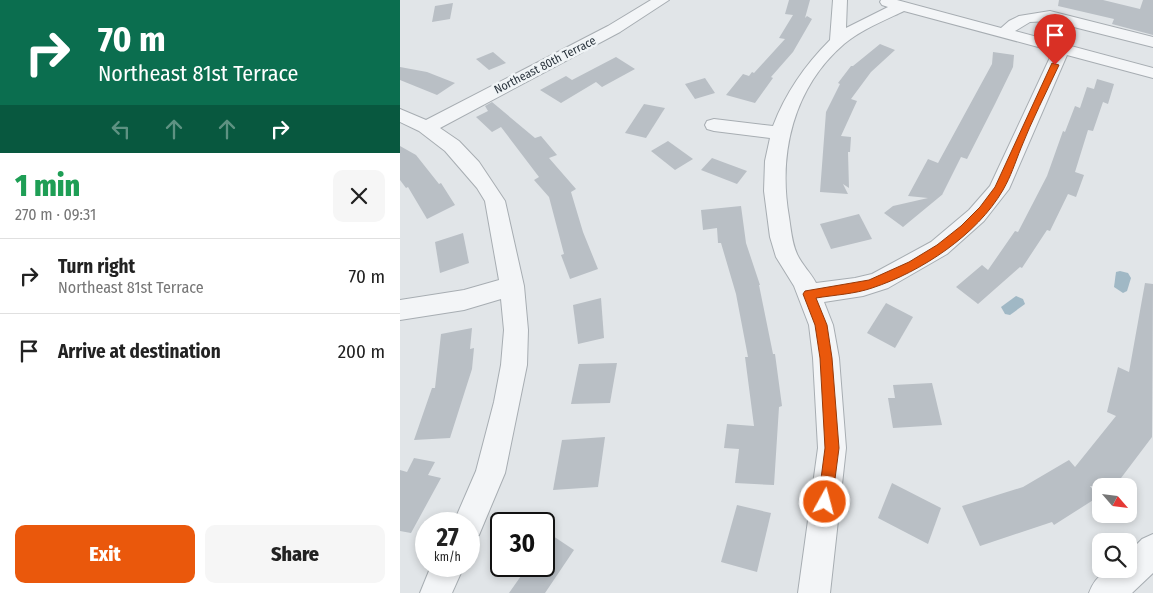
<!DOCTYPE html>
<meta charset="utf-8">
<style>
body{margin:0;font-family:"Fira Sans Condensed",sans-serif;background:#f6f6f6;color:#222;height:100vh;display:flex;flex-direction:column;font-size:19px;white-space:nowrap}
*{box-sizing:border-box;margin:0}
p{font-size:16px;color:#767676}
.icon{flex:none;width:28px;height:28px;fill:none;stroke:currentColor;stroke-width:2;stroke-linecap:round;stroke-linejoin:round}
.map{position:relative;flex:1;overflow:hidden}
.drawer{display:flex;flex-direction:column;background:#fff;width:400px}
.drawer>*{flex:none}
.hud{background:#0b6e4f;color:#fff;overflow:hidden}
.needle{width:32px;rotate:118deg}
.buttons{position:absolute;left:692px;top:478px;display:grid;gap:10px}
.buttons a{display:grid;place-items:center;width:45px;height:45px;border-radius:10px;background:#fff;box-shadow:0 2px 8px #0003;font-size:25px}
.speed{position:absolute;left:15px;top:512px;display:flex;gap:10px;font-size:25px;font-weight:700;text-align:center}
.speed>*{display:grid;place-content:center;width:65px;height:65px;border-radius:50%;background:#fff;box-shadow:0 2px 8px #0003;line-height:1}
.speed small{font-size:12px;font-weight:400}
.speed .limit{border:2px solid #111;border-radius:8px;background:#fff;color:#111}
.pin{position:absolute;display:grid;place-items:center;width:42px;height:42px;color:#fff;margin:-51px -21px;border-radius:50% 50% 50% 0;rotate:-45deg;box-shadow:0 0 5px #0007}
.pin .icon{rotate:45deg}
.me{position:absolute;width:55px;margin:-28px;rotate:7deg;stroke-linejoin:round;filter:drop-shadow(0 0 4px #0008)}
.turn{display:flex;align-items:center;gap:18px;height:105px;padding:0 15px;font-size:22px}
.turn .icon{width:65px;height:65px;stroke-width:2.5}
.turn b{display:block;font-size:35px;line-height:42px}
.lanes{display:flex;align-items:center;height:48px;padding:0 15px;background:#0003;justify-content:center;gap:25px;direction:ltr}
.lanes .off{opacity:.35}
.round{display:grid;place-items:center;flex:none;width:52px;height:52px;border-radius:10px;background:#f6f6f6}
.headline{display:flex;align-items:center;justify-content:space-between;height:85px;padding:0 15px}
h1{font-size:30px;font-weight:800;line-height:38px;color:#1e9e55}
.action{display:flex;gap:10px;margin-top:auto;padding:10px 15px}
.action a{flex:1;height:58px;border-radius:10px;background:#ea580c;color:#fff;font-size:20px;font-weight:800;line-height:58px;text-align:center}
.action a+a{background:#f6f6f6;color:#222}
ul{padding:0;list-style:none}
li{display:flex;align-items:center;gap:15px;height:75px;padding:0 15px;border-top:1px solid #e0e0e0}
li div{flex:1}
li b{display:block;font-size:19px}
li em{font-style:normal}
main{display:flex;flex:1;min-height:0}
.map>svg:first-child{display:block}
.water{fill:#a0b8c5}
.building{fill:#b9bfc5}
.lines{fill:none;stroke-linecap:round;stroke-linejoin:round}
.minor-casing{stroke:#a7adb2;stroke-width:2}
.minor{fill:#f3f5f7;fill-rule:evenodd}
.route{fill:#ea580c;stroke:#983908}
.labels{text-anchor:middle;stroke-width:5;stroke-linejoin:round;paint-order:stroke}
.far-street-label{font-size:12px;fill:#2b353e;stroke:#f0f4f6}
</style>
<main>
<section class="drawer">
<div class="hud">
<div class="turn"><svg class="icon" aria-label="right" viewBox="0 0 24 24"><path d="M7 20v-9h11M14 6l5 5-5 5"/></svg><div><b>70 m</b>Northeast 81st Terrace</div></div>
<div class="lanes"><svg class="icon off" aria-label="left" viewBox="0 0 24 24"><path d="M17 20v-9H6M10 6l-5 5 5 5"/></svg><svg class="icon off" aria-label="ahead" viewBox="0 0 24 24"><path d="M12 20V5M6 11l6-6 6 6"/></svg><svg class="icon off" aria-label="ahead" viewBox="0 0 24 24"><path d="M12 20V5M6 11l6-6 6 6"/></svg><svg class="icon" aria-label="right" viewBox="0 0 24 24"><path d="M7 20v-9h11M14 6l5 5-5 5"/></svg></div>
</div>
<div class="headline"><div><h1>1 min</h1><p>270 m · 09:31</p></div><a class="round"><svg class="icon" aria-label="close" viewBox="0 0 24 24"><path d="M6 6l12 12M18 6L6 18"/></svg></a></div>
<ul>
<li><svg class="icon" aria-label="right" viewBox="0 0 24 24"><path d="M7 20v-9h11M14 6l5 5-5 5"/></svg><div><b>Turn right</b><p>Northeast 81st Terrace</p></div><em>70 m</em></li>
<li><svg class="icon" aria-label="arrive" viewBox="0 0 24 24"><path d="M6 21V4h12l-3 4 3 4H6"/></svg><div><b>Arrive at destination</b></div><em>200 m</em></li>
</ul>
<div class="action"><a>Exit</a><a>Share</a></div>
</section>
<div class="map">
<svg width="753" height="593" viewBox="0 0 753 593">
<rect width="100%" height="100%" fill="#e1e5e8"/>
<!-- water -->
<g class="water">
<polygon points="720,271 728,273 731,278 727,291 723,293 714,287 716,272"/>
<polygon points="616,296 623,299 625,304 610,315 605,314 601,307"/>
</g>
<!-- building -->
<g class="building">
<polygon points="389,0 410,0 405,18 407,16 412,19 393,52 371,77 373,78 355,103 326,95 343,74 349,76 352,72 354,73 385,39 379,38 393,15 385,14"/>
<polygon points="659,0 703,0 740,9 743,0 753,0 753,35 712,24 714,19 658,6"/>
<polygon points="53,3 50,19 32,22 35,6"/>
<polygon points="480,44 495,50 471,72 451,99 457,101 441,136 451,137 450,152 448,152 449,188 443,184 448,194 420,192 426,112 440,84 438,83 451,66 453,66"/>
<polygon points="93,52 106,63 89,70 76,59"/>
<polygon points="593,52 614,55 613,67 595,104 567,159 561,157 542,195 543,194 503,227 484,213 493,206 528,198 508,196 528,159 538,163 592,64"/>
<polygon points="216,57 235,69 202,87 196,82 161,103 140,90 166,76 172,80"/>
<polygon points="0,67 27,72 55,83 37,95 0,80"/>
<polygon points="305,78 315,93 295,99 285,84"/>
<polygon points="697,79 714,84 708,104 703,102 693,131 688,130 675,172 684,175 676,197 668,194 650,231 647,230 622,268 620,267 578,304 556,287 582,265 588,270 615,231 618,232 647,176 663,131 665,132 675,106 680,108 687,87 694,89"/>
<polygon points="92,102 135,138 141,136 157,155 149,158 176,189 171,192 183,232 198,269 170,279 161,255 164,254 149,197 134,180 139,177 101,127 92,132 76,117 88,111 85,106"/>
<polygon points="244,104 265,108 246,138 225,133"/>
<polygon points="268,141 293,159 275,170 251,151"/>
<polygon points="0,146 16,155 39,184 41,183 55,205 27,219 8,187 6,188 0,180"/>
<polygon points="312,158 347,171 337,184 301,170"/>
<polygon points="341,206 346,243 360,285 359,285 373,354 375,354 382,406 379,407 374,485 335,483 339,449 324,448 327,424 354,426 345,357 348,357 336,294 321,243 318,243 317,228 303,230 301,210"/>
<polygon points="459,214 472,239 431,249 420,224"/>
<polygon points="63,233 69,263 40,273 35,242"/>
<polygon points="745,283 753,284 752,437 715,486 690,486 698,497 654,525 652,522 580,546 562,506 623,487 669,460 675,467 716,416 707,412 718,367 729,372"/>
<polygon points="201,298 204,338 178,344 173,305"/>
<polygon points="486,303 513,317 495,348 467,333"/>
<polygon points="72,328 70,349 74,348 72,369 50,438 14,440 32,388 35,388 41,334"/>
<polygon points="217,363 210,403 171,404 179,364"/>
<polygon points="532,383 542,425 493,428 488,398 495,398 493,385"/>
<polygon points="205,437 198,487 153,490 162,440"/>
<polygon points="14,458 35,462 28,475 41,478 11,533 0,531 0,470 7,472"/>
<polygon points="492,483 541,508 528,544 478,518"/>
<polygon points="337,505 371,513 357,572 321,562"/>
<polygon points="144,530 174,550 145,593 109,593 128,566 144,566"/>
</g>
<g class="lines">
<!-- minor casing -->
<g class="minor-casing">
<g id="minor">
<polygon points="251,0 269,0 220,32 40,128 59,141 79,162 105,201 124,286 128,330 127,365 105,473 79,535 69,539 69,524 53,524 76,471 94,402 101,365 104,330 101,299 64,310 0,320 0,300 64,290 99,280 85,201 77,188 45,151 19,131 0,122 0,109 26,120 208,26"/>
<path d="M433,0H447L446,28L488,7L482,5L480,2L481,0H497L601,28L609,21L619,16L650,11L753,37V47L650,21L630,22L615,31L753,68V78L667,55L609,189L584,221L547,254L488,288L463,296L424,302L433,325L439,358L446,448L430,593H398L418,448L413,358L409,325L394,286L376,257L370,237L364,191L365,161L370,138L314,131L307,129L305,125L307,121L314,119L373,126C386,92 405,65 430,40ZM504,11L653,51L590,186L569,210L531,242L472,274L455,278L416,283C411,273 402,265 397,254C392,243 391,230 389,217C378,154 393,88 444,44C461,30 483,21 504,11Z"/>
<path d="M753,534V573L732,593H689C697,572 708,569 729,569V552L742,539Z"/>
<polygon points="31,566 64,566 52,593 20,593"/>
</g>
</g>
<!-- minor -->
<use href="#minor" class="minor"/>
</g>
<!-- route -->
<path class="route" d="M652,63L659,65C646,93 632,120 621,148C615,163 611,176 603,190C577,235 521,272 472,288C455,294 434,295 416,298L427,325L432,358L439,448L432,502L430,507L425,509L420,507L418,502L425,448L420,358L415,325L403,294L405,291L469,280L509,262L537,245L561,226L580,207L595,187Z"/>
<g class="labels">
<!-- far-street labels -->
<g class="far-street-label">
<text transform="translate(145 65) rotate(-27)" y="4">Northeast 80th Terrace</text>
</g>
</g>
</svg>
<div class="buttons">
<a><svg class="needle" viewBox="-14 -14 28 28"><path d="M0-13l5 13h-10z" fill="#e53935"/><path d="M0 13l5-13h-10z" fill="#767676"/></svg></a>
<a><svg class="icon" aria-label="search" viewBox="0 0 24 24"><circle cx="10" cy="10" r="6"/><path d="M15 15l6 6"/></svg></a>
</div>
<div class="speed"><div>27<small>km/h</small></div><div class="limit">30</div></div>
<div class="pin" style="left:655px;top:65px;background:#d93025"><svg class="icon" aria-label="arrive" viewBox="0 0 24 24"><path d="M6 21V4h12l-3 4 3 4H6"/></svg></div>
<svg class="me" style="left:425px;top:502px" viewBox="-20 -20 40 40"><circle r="17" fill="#ea580c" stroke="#fff" stroke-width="3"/><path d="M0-11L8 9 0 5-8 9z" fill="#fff"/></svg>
</div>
</main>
